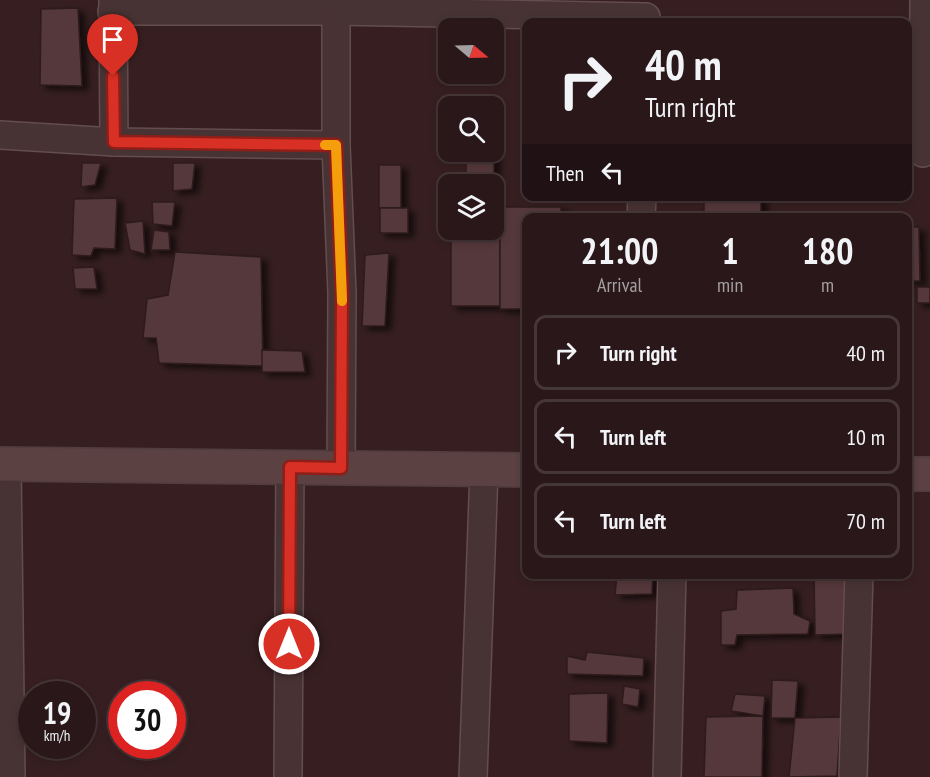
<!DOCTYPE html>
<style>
body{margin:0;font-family:"PT Sans Narrow",sans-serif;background:#312022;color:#f1f3f6;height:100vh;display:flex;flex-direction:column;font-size:22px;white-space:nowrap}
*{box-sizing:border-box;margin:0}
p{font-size:20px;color:#a59fa2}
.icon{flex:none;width:33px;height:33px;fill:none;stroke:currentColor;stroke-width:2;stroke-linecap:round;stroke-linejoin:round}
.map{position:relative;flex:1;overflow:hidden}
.sheet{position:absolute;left:522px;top:213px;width:390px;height:366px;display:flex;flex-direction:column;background:#291719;border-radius:12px;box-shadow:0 3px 9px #0003,0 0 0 2px #453638}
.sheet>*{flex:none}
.hud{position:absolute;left:522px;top:18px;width:390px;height:183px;border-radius:12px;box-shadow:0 3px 9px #0003,0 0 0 2px #453638;background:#291719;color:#f1f3f6;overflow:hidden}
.needle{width:39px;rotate:109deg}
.fabs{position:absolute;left:438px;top:18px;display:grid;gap:12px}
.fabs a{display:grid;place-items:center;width:66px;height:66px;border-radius:12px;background:#291719;box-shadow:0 3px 9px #0003,0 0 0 2px #453638;font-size:30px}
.speed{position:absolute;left:18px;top:681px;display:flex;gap:12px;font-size:30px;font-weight:700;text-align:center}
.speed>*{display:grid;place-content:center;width:78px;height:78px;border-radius:50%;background:#291719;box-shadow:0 3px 9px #0003,0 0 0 2px #453638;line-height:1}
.speed small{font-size:15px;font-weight:400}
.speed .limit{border:9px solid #d22;background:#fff;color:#111}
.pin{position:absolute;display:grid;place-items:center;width:51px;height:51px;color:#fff;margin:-62px -26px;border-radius:50% 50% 50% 0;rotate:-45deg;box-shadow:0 0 6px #0007}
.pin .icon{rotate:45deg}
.me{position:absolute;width:66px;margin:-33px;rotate:0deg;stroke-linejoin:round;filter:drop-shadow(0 0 4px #0008)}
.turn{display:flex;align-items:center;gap:21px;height:126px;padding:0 24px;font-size:27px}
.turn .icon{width:78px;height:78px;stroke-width:2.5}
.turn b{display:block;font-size:42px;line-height:51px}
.then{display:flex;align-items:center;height:57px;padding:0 24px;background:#0003;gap:12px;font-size:22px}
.eta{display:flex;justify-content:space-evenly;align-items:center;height:102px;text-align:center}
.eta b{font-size:36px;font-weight:700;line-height:42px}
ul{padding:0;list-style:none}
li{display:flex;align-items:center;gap:18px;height:75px;margin:0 12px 9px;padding:0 12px;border:3px solid #453638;border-radius:12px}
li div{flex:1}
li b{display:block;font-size:22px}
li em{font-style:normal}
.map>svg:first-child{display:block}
.building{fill:#55383a;stroke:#2e1a1c;stroke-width:1.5;filter:url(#shadow)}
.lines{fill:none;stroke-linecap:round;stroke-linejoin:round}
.street-casing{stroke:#634d4f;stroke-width:30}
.secondary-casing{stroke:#513c3e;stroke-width:36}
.street{stroke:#483334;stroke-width:27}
.secondary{stroke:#5b4141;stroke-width:33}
.route-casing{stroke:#8d1f18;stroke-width:15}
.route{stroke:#d93025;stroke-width:10}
.slow{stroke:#f59e0b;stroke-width:10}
</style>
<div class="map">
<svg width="930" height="777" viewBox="0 0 930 777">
<defs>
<filter id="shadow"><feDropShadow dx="6" dy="4" stdDeviation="3" flood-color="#0009"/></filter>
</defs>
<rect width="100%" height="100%" fill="#371f21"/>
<!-- building -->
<g class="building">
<polygon points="78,8 82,86 40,85 41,9"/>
<polygon points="494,114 494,175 466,175 466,152 494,152"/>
<polygon points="82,163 101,163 95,185 81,187"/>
<polygon points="173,163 195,163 192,189 173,191"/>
<rect x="379" y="165" width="22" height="43"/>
<polygon points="704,196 761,196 761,215 704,216"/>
<polygon points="117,198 115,249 94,248 91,256 72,255 74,199"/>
<polygon points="152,202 175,202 172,226 153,224"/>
<polygon points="494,207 500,207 500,306 451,306 451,230 494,230"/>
<polygon points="500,207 561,207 561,218 526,218 526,309 500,309"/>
<rect x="380" y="208" width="28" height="25"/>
<polygon points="143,221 145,254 130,250 125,223"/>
<polygon points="908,227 919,227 920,281 908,281"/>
<polygon points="154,230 169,232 170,250 151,250"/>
<polygon points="175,252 261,257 263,366 159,363 156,338 143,338 147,299 168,295"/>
<polygon points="389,253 385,326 362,326 365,255"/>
<polygon points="94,267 97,289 75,289 73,268"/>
<rect x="917" y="287" width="13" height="16"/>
<polygon points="262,350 302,351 305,372 262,372"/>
<polygon points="617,574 653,574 652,594 615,595"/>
<polygon points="814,574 851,574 850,634 815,635"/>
<polygon points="793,588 794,614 810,621 808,634 737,635 735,645 721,645 721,611 736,609 737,590"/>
<polygon points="587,652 644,658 643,676 567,674 567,656 585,660"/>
<polygon points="772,680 798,681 795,718 771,718"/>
<polygon points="624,686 640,689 638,707 622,704"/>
<polygon points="608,693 607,743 569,741 569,694"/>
<polygon points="735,694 765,696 763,716 731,711"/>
<polygon points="763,716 762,777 704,777 706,717"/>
<polygon points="841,717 837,776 789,777 795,718"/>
</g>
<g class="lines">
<!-- street casing -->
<g class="street-casing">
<g id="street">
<polyline points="113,0 114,142"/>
<polyline points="112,11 336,11 646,17"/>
<polyline points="336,11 336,145 342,293 341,468"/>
<polyline points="0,135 114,142 336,145"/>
<polyline points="923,153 924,0"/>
<polyline points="641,218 642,196"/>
<polyline points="7,464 11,777"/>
<polyline points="288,777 290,467"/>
<polyline points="473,777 484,470"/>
<polyline points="667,777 672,574"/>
<polyline points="853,777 859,574"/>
</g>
</g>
<!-- secondary casing -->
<g class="secondary-casing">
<g id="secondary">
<polyline points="0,464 526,470"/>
<polyline points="908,474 930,474"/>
</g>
</g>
<!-- street -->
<use href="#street" class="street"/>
<!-- secondary -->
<use href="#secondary" class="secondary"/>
</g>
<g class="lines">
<!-- route casing -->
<g class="route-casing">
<polyline id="route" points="113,76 114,142 336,145 342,293 341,468 290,467 289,644"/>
</g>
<!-- route -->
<use href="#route" class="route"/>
<!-- slow -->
<polyline class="slow" points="325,145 336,145 342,301"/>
</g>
</svg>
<div class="fabs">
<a><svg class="needle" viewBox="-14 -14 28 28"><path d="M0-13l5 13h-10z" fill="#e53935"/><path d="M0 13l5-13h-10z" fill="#a59fa2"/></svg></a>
<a><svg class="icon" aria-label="search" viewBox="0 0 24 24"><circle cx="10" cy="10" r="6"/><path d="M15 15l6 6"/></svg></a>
<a><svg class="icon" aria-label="layers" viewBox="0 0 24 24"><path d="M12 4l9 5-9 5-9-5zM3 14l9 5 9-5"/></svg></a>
</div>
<div class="speed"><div>19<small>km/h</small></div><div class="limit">30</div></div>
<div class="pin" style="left:113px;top:76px;background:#d93025"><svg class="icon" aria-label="arrive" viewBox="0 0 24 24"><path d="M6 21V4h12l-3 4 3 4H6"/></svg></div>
<svg class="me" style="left:289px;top:644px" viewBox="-20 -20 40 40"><circle r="17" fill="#d93025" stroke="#fff" stroke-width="3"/><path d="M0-11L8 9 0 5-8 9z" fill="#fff"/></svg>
<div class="hud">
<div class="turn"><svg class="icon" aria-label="right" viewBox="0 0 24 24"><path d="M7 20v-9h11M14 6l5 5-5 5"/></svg><div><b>40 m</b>Turn right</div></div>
<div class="then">Then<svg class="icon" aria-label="left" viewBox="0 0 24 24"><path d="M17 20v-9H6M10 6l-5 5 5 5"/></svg></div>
</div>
<section class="sheet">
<div class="eta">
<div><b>21:00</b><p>Arrival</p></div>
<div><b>1</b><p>min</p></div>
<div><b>180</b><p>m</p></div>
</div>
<ul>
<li><svg class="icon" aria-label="right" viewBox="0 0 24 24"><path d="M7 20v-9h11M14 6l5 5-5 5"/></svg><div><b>Turn right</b></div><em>40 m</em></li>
<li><svg class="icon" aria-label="left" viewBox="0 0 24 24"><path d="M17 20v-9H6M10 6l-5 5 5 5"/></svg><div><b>Turn left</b></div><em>10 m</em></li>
<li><svg class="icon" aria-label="left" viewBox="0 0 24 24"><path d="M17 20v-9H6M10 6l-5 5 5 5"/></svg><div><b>Turn left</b></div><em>70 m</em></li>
</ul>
</section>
</div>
